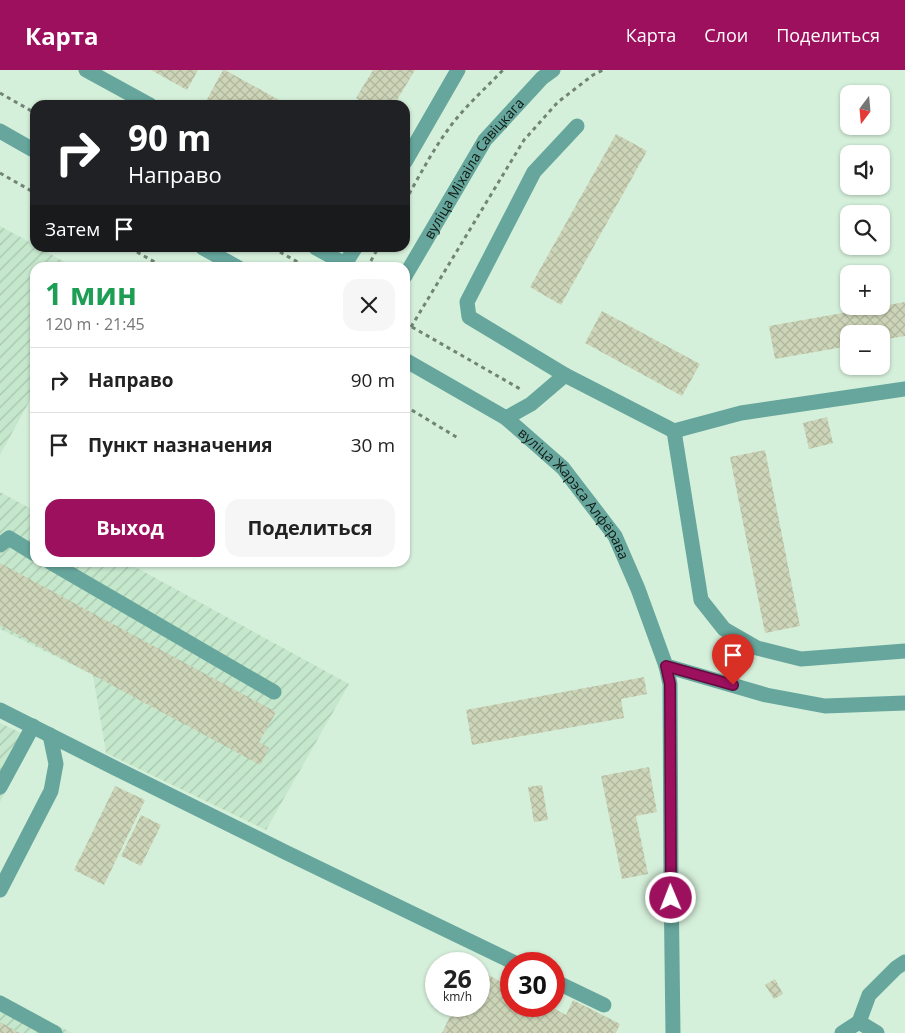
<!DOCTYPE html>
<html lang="ru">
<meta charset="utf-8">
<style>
body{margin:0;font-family:"Open Sans",sans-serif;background:#f6f6f6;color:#222;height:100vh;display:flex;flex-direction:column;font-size:19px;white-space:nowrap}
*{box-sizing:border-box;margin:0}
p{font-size:16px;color:#767676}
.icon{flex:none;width:28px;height:28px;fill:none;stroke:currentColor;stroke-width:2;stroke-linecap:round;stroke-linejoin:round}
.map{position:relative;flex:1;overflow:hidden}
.side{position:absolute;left:30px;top:192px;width:380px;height:305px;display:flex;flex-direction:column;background:#fff;border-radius:15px;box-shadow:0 1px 4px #0004}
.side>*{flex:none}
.guide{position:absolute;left:30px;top:30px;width:380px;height:152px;border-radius:15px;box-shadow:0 1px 4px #0004;background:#202124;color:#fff;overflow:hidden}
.needle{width:32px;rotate:196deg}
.fabs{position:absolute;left:840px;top:15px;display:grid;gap:10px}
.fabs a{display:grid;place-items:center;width:50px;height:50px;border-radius:10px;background:#fff;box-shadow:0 1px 4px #0004;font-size:25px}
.speed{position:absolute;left:425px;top:882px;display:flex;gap:10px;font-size:25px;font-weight:700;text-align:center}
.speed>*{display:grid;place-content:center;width:65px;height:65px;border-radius:50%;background:#fff;box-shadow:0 1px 4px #0004;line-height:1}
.speed small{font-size:12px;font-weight:400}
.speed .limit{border:8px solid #d22;background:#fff;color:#111}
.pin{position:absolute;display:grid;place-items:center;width:42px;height:42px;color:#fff;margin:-51px -21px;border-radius:50% 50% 50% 0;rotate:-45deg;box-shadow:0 0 5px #0007}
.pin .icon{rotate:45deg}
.me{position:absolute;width:55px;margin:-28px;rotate:359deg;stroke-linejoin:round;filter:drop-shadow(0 0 4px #0008)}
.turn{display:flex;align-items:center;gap:18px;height:105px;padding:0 15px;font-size:22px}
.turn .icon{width:65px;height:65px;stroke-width:2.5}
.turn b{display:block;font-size:35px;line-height:42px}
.then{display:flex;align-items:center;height:48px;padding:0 15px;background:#0003;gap:10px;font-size:19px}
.round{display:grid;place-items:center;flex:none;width:52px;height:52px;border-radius:15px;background:#f6f6f6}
.summary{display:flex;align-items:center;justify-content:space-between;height:85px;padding:0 15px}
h1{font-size:30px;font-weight:700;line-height:38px;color:#1e9e55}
.cta{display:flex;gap:10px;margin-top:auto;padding:10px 15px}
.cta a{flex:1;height:58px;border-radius:15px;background:#9c105e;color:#fff;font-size:20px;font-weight:700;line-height:58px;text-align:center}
.cta a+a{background:#f6f6f6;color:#222}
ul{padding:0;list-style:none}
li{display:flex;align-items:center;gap:15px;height:65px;padding:0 15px;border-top:1px solid #e0e0e0}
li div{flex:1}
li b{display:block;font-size:19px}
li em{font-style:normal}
header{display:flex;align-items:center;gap:30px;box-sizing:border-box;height:70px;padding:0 25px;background:#9c105e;color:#fff}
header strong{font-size:24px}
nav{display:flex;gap:28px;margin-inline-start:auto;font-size:18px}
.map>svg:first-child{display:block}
.industrial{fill:url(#industrial-furrows)}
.building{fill:url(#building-cross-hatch)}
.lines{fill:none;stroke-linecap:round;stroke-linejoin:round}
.path{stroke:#718475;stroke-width:3;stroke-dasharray:4 4;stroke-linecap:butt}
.minor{stroke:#66a69c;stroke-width:15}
.route-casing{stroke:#650a3d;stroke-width:12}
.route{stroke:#9c105e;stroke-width:9}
.labels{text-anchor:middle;stroke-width:5;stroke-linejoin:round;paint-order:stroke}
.street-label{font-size:14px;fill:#101a13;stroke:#d5f0da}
</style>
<header>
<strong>Карта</strong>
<nav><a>Карта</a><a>Слои</a><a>Поделиться</a></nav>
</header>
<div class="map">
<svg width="905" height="963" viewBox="0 0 905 963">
<defs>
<pattern id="industrial-furrows" width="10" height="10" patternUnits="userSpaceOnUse" patternTransform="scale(1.25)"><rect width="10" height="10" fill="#c5e7cc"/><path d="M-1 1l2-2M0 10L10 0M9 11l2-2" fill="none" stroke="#a8c6ae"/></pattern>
<pattern id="building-cross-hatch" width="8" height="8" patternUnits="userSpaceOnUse" patternTransform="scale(1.25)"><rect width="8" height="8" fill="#cdd5b8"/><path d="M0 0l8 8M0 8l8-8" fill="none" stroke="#afb69d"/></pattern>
</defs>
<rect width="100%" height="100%" fill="#d5f0da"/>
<!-- industrial -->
<g class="industrial">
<polygon points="0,156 35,175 35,178 39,178 74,197 35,198 35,321 0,385"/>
<polygon points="0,422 35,441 35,492 128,493 349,614 266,760 106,683 93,605 0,559"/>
<polygon points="0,653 34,669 0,732"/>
<polygon points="0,925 72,963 0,963"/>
</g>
<!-- building -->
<g class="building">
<polygon points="151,0 198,0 187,20"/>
<polygon points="223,0 225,0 288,35 213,35 206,31"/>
<polygon points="373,0 415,0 394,35 367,35 356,28"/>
<polygon points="616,64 647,81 561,235 530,217"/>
<polygon points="905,232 905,266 881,270 881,264 849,264 849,276 775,289 769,256"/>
<polygon points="602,241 700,294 682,326 585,273"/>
<polygon points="827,347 833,373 809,379 803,353"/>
<polygon points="765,380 800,556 765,563 730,387"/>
<polygon points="0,493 276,642 259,672 269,678 260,695 0,555"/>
<polygon points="644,607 647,624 621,629 624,648 472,675 466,640"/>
<polygon points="649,697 657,742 636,746 648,804 622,809 601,706"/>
<polygon points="542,715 548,750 534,752 528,717"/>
<polygon points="115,716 145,730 104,815 74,800"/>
<polygon points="141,745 161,755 141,796 121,786"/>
<polygon points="479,900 511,917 511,936 550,936 566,945 573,930 620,954 616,963 442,963 455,936 479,936"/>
<polygon points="775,909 783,924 774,929 765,915"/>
<polygon points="0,952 20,963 0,963"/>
</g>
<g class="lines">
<!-- path -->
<g class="path">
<polyline points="0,23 35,43"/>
<polyline points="0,103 35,123"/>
<path d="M405,131C419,107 431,83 447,61C463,38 484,20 503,0"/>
<polyline points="130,178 165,198"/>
<polyline points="273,178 308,198"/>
<polyline points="367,198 378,178"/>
<polyline points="405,253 522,320"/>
<polyline points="411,257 524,70 558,32 593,5 603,0"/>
<polyline points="405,336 458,368"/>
</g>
<!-- minor -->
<g class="minor">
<polyline points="86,0 150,35"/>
<polyline points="0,61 35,81"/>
<polyline points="405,92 458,0"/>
<polyline points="203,178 239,198"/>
<polyline points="316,178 345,194 355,178"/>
<path id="s1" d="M405,206L485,70L542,8L553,0"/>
<path id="s2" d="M405,290L506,348L563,398L615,466L638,519L666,596L670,614L671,808L673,963"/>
<polyline points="565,305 469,247 467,232 534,102 577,56"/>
<polyline points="506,348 531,334 565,305 674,361 741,343 905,319"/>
<polyline points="674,361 701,530 724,559 757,578 801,589 905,581"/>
<polyline points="0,475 9,468 35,484"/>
<polyline points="50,492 274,622"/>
<polyline points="666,596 766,625 825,636 905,633"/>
<polyline points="0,640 113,697 287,783 517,894"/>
<polyline points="0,717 33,656"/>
<polyline points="0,820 51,721 56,694 50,665"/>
<polyline points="554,911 604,935"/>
<polyline points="0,933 55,963"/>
<polyline points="842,963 859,952"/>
<polyline points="877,963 859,952 869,925 896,898 905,892"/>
</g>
</g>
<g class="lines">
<!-- route casing -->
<g class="route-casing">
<polyline id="route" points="671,828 670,614 666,596 733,615"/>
</g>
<!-- route -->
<use href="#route" class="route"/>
</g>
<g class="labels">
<!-- street labels -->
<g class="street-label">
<text dy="5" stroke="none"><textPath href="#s1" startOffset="128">вуліца Міхаіла Савіцкага</textPath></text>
<text dy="5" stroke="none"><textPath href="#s2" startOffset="219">вуліца Жарэса Алфёрава</textPath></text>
</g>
</g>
</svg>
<div class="fabs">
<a><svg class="needle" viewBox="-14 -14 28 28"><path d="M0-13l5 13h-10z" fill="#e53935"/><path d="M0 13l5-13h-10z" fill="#767676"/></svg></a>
<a><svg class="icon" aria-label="sound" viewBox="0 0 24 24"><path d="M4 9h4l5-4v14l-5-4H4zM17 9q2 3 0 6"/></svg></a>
<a><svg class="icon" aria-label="search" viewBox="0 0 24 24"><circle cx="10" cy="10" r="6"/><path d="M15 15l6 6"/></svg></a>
<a>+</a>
<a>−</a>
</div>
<div class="speed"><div>26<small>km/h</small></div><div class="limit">30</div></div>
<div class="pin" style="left:733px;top:615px;background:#d93025"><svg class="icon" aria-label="arrive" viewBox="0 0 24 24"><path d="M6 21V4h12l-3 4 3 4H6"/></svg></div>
<svg class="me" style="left:671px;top:828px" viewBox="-20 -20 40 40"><circle r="17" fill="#9c105e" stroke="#fff" stroke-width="3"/><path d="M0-11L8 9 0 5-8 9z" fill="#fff"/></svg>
<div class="guide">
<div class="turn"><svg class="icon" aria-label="right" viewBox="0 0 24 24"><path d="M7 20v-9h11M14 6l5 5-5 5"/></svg><div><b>90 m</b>Направо</div></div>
<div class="then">Затем<svg class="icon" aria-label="arrive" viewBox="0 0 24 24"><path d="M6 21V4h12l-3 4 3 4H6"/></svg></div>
</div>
<section class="side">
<div class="summary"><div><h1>1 мин</h1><p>120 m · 21:45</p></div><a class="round"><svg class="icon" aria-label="close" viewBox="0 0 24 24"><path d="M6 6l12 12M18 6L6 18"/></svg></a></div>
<ul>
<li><svg class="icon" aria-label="right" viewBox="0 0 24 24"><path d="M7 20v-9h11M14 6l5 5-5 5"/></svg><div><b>Направо</b></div><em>90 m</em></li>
<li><svg class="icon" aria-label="arrive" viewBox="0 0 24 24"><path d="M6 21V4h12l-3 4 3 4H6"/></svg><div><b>Пункт назначения</b></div><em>30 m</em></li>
</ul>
<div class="cta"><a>Выход</a><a>Поделиться</a></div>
</section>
</div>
